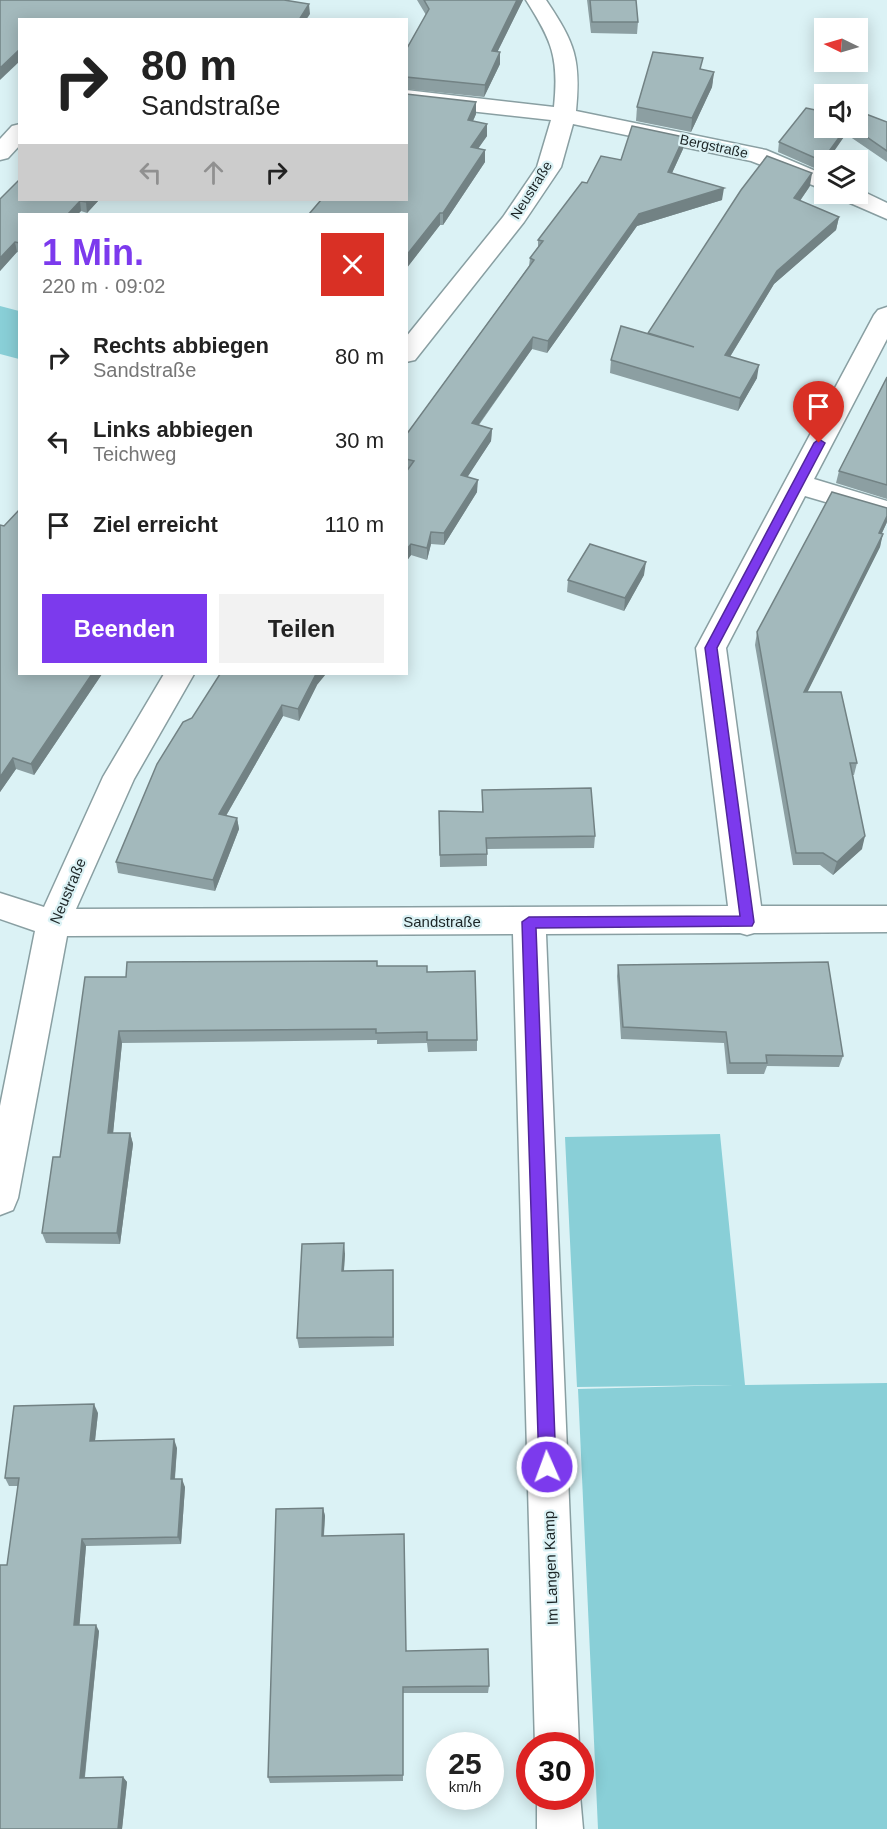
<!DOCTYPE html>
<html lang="de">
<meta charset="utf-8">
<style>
body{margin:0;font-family:Arial,sans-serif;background:#f2f2f2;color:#222;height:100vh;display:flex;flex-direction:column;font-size:22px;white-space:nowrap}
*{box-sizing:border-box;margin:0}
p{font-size:20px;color:#767676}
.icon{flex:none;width:33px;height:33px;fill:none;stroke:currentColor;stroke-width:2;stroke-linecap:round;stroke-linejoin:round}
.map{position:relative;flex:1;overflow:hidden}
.panel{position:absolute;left:18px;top:213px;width:390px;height:462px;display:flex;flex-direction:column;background:#fff;border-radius:0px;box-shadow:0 3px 15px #0003}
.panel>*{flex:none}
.guide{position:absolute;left:18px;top:18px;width:390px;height:183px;border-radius:0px;box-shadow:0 3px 15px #0003;background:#fff;color:#222;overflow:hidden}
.needle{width:39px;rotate:275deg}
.controls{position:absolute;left:814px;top:18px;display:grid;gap:12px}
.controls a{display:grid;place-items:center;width:54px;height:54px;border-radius:0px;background:#fff;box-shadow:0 3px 15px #0003;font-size:30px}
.speed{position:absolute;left:426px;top:1732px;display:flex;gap:12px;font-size:30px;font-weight:700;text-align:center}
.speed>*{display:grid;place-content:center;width:78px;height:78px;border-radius:50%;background:#fff;box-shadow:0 3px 15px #0003;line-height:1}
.speed small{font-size:15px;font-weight:400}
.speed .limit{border:9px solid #d22;background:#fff;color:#111}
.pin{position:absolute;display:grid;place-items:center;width:51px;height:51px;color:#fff;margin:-62px -26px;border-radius:50% 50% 50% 0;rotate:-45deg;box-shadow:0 0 6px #0007}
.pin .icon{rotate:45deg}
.me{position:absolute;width:66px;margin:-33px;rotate:358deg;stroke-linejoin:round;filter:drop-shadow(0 0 4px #0008)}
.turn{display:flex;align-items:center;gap:21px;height:126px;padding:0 24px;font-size:27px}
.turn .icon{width:78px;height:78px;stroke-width:2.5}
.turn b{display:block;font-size:42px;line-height:51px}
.lanes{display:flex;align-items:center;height:57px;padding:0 24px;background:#0003;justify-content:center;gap:30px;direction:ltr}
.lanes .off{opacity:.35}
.round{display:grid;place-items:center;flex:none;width:63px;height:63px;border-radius:0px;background:#f2f2f2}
.summary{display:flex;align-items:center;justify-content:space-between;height:102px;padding:0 24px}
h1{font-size:36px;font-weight:600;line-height:45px;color:#7c3aed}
.primary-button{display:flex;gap:12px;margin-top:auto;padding:12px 24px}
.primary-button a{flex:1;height:69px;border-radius:0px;background:#7c3aed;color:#fff;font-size:24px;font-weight:600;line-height:69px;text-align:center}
.primary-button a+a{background:#f2f2f2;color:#222}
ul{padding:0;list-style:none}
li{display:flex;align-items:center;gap:18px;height:84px;padding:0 24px}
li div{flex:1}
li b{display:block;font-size:22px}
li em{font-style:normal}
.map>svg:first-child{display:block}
.green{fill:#89cfd7}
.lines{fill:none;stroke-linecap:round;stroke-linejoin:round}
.street-casing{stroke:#899fa2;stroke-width:3}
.street{fill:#fff;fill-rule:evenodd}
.wall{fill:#8c9fa2}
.shaded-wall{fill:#728284}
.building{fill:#a3b9bc;stroke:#728284;stroke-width:1.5}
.route{fill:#7c3aed;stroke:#51269a;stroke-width:1.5}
.labels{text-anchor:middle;stroke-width:4.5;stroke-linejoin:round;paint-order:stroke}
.far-street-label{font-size:14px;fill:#1c2526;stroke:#dbf2f5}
.street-label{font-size:15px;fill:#1c2526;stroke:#dbf2f5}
</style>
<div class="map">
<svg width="887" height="1829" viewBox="0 0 887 1829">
<rect width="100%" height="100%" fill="#dbf2f5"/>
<!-- green -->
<g class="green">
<polygon points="0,306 19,311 19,359 0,354"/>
<polygon points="720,1134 745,1385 887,1383 887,1829 598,1829 578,1389 733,1385 577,1387 565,1137"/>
</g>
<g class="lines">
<!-- street casing -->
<g class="street-casing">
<g id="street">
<path d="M526,0H546C575,43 581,59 576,111L766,150L825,175V190L751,161L573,124L561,167L524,222L415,360L406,362V337L503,217L537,167L551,120L406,104V90L554,107C559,57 552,41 526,0Z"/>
<polygon points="20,124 20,145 8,158 0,160 0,139 12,126"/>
<polygon points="858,189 887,203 887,219 841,199 837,194 858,194"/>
<polygon points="887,307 887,339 814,479 887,501 887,520 805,496 726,648 761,906 887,906 887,932 754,933 747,935 740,933 546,934 579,1746 535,1746 513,934 67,936 18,1198 13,1210 0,1215 0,1106 35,931 0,919 0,893 44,907 103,777 164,674 194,674 134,779 76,909 728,906 696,648 874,315 878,310"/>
<polygon points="580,1795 583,1829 537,1829 537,1797"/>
</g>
</g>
<!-- street -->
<use href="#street" class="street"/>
</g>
<!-- wall -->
<g class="wall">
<polygon points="417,0 523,0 497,52 500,64 484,97 406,89 406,50 426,15"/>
<polygon points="587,0 636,0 638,22 637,34 591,33"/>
<polygon points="702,70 714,72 712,87 691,132 636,121 637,107"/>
<polygon points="476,102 476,114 473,121 487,136 478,148 485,162 443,225 440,225 406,269"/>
<polygon points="887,122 887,162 846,134 825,160 825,164 821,171 778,152 779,142 825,128 858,128"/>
<polygon points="683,149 672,173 722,200 637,226 547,353 532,349 479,425 492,429 491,441 467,477 477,492 444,545 431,544 427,560 411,555 406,562 406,472 407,471 406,471 406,435 529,266 530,258 538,247 538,240 587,183 621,160"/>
<polygon points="810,186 800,201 839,217 836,230 774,284 730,357 757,378 738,411 610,373 611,360 648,334"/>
<polygon points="0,199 20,200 99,200 87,213 81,211 78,214 20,214 20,253 17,252 0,271"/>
<polygon points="887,377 887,499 836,483 839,471"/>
<polygon points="887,522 882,533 880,547 807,692 857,763 854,775 853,775 862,849 833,875 820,865 793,865 755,645 757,632"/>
<polygon points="0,525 20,674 102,674 34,775 16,769 0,792"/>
<polygon points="644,575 624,611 567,592 568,580"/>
<polygon points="317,685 299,721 283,716 226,816 237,818 239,829 215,891 118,873 116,862 183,722"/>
<polygon points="482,790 595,836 594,848 487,849 487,866 440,867 439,811 482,812"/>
<polygon points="618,965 843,1056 839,1067 767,1066 764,1074 727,1074 724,1043 621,1039 617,976"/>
<polygon points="377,966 427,972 477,1040 477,1051 428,1052 427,1043 377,1044 377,1040 122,1043 113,1133 130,1133 133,1144 120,1244 46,1243 42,1233 60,1157 126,977"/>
<polygon points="345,1254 344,1271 393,1270 394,1346 299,1348 297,1338"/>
<polygon points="98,1413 95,1441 177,1448 175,1479 185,1487 181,1544 86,1546 79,1625 99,1631 85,1777 123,1777 127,1782 122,1829 0,1829 7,1565 18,1486 9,1486 5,1478"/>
<polygon points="323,1508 325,1516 324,1536 407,1651 489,1686 488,1693 403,1693 403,1781 270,1783 268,1777"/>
</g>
<!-- shaded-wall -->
<g class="shaded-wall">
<polygon points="517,0 523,0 492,63 492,51"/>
<polygon points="309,4 310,14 306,20 299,20"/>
<polygon points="20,49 20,61 0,80 0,68"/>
<polygon points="500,52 500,64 484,97 485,85"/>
<polygon points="714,72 712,87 691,132 692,118"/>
<polygon points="476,102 476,114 468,132 468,120"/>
<polygon points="487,124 487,136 471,159 471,147"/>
<polygon points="846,128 848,128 846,134 828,160 825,160 825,164 821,171 822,161"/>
<polygon points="684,137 683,149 667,184 668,172"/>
<polygon points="485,150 485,162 443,225 443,213"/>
<polygon points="812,173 810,186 792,212 794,198"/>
<polygon points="724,188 722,200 637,226 547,353 548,341 639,214"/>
<polygon points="88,200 99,200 87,213 86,202"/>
<polygon points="80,201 81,211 78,214 68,214"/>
<polygon points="440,213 440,225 406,269 406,256"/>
<polygon points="839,217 836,230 774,284 723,368 725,355 777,271"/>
<polygon points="15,242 17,252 0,271 0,258"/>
<polygon points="533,337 532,349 471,435 472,423"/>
<polygon points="759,365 757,378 738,411 740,398"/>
<polygon points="492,429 491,441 461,487 461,475"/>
<polygon points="478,480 477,492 444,545 444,533"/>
<polygon points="887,516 887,522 876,546 879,533"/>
<polygon points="431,532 431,544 427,560 427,548"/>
<polygon points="883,534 880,547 801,705 804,692"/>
<polygon points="411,544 411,555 406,562 406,550"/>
<polygon points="646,562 644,575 624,611 625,598"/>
<polygon points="92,674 102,674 34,775 31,764"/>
<polygon points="316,674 326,674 317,685 299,721 298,709"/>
<polygon points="282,705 283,716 220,826 219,814"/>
<polygon points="13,758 16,769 0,792 0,777"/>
<polygon points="237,818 239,829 215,891 213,880"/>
<polygon points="865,836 862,849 833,875 837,862"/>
<polygon points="119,1031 122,1043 112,1144 108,1133"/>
<polygon points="130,1133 133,1144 120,1244 117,1233"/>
<polygon points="344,1243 345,1254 343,1281 342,1271"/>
<polygon points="94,1404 98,1413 94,1449 90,1441"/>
<polygon points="174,1439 177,1448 174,1487 171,1479"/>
<polygon points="182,1479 185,1487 181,1544 178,1537"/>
<polygon points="323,1508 325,1516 323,1544 322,1536"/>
<polygon points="82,1539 86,1546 79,1632 74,1625"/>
<polygon points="96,1625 99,1631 84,1783 80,1778"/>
<polygon points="123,1777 127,1782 122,1829 118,1829"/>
</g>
<!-- building -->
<g class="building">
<polygon points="0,0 284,0 309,4 299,20 20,20 20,49 0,68"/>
<polygon points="424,0 517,0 492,51 500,52 485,85 406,77 406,50 429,9"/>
<polygon points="590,0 636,0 638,22 592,22"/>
<polygon points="653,52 703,58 700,69 714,72 692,118 637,107"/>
<polygon points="406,94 476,102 468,120 487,124 471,147 485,150 443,213 440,213 406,256 406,214 309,214 321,200 406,200"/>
<polygon points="806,108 825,112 825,128 846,128 822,161 779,142"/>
<polygon points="858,111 887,122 887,151 854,128 858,128"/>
<polygon points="632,126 684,137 668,172 724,188 639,214 548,341 533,337 472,423 492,429 461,475 478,480 444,533 431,532 427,548 411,544 406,550 406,472 414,461 406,459 406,435 534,260 530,258 543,241 538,240 582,182 587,183 601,156 621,160"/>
<polygon points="767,156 812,173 794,198 839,217 777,271 725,355 759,365 740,398 611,360 621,326 694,347 648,333 741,190"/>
<polygon points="20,179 20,200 88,200 86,202 80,201 68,214 20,214 20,243 15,242 0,258 0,199"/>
<polygon points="887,377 887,485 839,471"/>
<polygon points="832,492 887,508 887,516 879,533 883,534 804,692 841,692 857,763 850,763 865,836 837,862 823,853 796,853 757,632"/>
<polygon points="20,509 20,674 92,674 31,764 13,758 0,777 0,525 4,526"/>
<polygon points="590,544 646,562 625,598 568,580"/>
<polygon points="220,674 316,674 298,709 282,705 219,814 237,818 213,880 116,862 157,764 183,722 192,718"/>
<polygon points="591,788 595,836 486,838 487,854 440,855 439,811 483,812 482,790"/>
<polygon points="377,961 377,966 427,966 427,972 475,971 477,1040 427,1040 427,1032 376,1033 376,1029 119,1031 108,1133 130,1133 117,1233 42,1233 53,1157 60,1157 85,977 126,977 127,962"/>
<polygon points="828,962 843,1056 766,1055 767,1063 730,1063 726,1032 623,1027 618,965"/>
<polygon points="344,1243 342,1271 393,1270 393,1337 297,1338 302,1244"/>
<polygon points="94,1404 90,1441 174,1439 171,1479 182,1479 178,1537 82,1539 74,1625 96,1625 80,1778 123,1777 118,1829 0,1829 0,1565 7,1565 19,1478 5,1478 14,1406"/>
<polygon points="323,1508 322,1536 404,1534 406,1651 488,1649 489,1686 403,1687 403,1775 268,1777 276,1509"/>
</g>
<!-- route -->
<polygon class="route" points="819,439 825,443 717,648 754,922 752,926 536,928 556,1467 553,1472 547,1475 541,1472 539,1467 522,922 529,917 740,916 705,648 814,443"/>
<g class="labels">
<!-- far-street labels -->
<g class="far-street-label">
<text transform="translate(714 146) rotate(12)" y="5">Bergstraße</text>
<text transform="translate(531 190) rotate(-58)" y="5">Neustraße</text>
</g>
<!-- street labels -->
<g class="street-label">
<text transform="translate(68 891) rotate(-67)" y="5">Neustraße</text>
<text x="442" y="927">Sandstraße</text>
<text transform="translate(551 1568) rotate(-92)" y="5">Im Langen Kamp</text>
</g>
</g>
</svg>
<div class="controls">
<a><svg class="needle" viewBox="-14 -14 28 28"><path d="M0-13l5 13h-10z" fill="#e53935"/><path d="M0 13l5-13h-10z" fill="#767676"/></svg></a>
<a><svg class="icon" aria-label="sound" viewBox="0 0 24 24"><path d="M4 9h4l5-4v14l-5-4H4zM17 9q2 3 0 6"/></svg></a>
<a><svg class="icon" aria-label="layers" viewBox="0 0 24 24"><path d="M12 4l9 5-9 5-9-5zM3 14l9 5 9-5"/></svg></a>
</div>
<div class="speed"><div>25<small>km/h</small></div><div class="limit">30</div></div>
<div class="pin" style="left:819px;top:443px;background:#d93025"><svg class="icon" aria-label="arrive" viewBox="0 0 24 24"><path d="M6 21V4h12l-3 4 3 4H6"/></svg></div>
<svg class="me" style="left:547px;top:1467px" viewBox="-20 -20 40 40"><circle r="17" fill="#7c3aed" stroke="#fff" stroke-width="3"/><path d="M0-11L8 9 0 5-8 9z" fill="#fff"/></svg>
<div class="guide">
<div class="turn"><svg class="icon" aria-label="right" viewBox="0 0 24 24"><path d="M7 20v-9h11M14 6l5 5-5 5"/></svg><div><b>80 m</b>Sandstraße</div></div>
<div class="lanes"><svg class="icon off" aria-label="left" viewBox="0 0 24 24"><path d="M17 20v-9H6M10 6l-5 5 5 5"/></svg><svg class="icon off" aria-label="ahead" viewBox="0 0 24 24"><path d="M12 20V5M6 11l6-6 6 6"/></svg><svg class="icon" aria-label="right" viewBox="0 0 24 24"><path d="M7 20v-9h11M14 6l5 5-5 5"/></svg></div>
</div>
<section class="panel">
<div class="summary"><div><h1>1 Min.</h1><p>220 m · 09:02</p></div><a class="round" style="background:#d93025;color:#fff"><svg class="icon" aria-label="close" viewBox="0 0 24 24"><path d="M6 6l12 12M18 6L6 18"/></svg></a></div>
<ul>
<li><svg class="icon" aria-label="right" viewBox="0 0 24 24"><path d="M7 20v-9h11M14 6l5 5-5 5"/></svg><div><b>Rechts abbiegen</b><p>Sandstraße</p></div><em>80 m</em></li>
<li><svg class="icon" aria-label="left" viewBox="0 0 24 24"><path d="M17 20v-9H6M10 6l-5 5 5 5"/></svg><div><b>Links abbiegen</b><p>Teichweg</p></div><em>30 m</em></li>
<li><svg class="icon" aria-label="arrive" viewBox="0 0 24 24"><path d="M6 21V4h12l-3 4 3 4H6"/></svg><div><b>Ziel erreicht</b></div><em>110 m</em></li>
</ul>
<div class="primary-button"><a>Beenden</a><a>Teilen</a></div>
</section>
</div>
